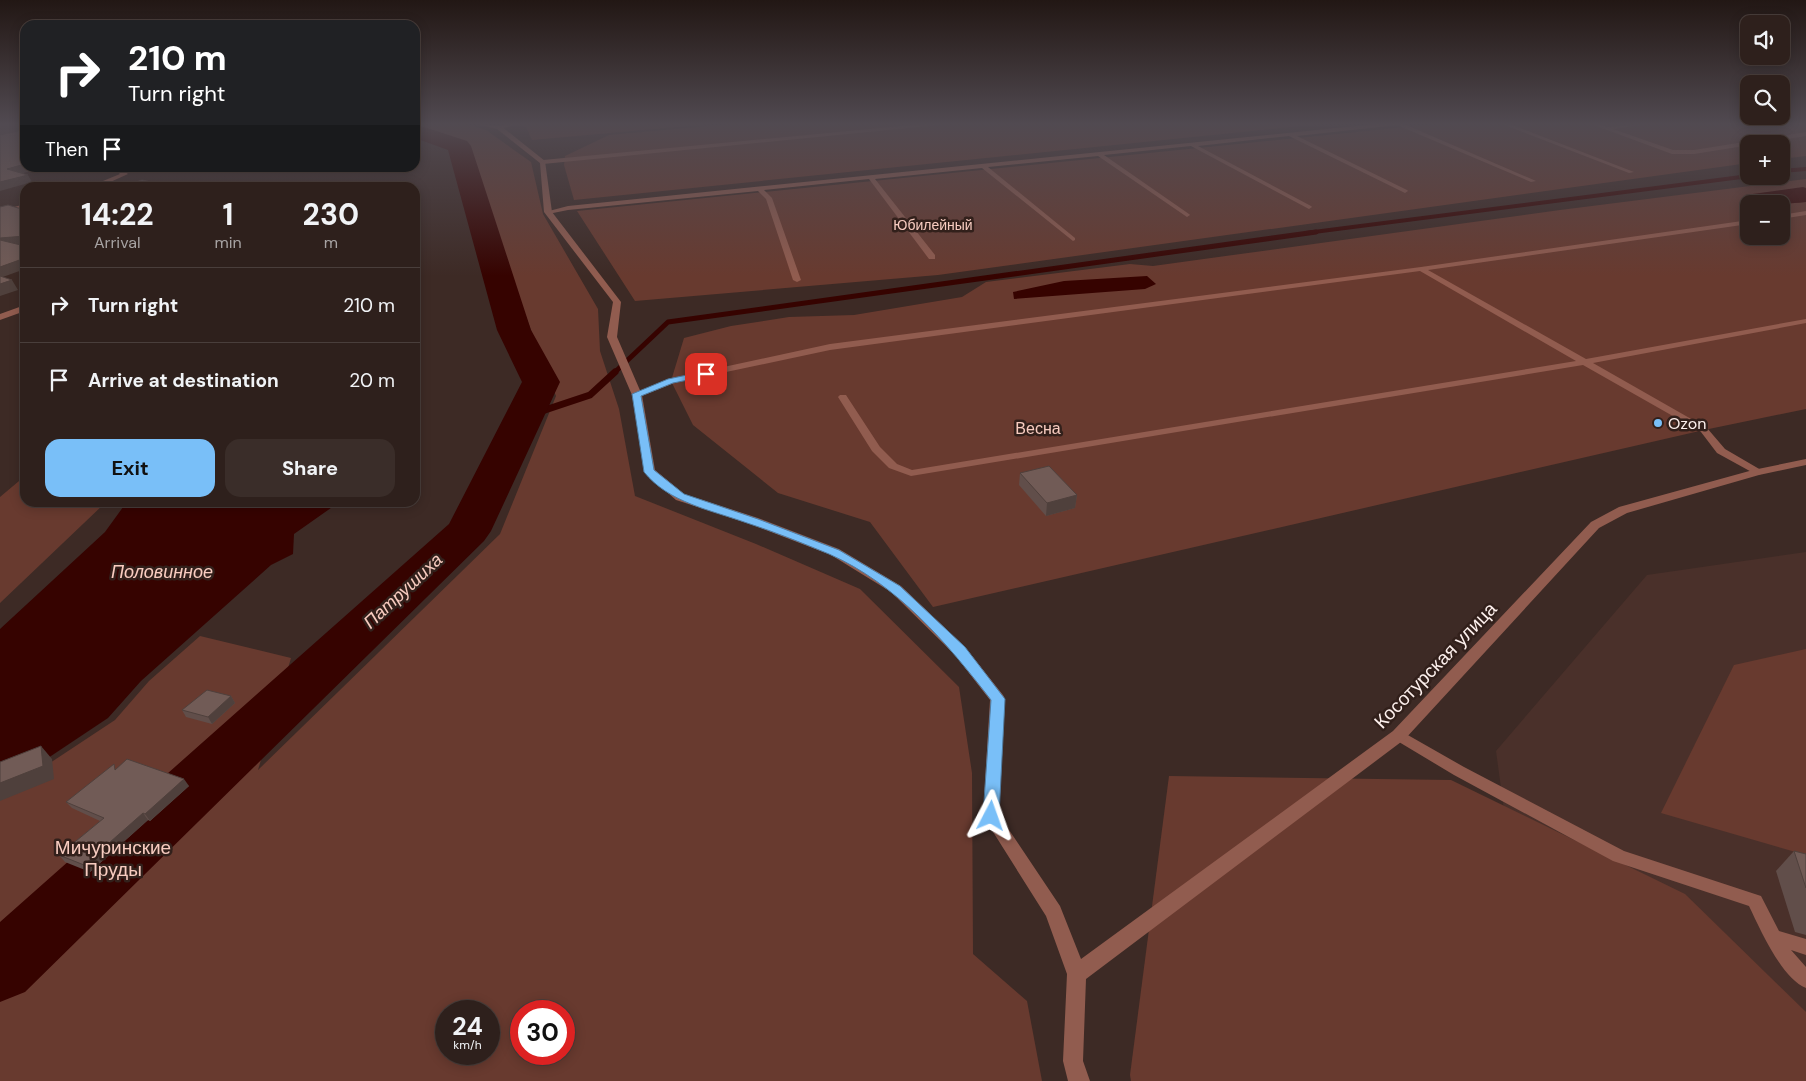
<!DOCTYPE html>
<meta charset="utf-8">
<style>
body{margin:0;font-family:"DM Sans",sans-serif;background:#3a2d29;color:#f1f3f6;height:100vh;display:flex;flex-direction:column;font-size:19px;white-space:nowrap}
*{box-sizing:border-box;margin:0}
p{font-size:16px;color:#a7a3a3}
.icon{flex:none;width:28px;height:28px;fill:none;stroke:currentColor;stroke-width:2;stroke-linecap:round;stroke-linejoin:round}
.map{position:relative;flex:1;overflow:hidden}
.side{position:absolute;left:20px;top:182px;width:400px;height:325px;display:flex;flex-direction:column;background:#2e201c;border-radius:15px;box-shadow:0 2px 12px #0003,0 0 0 1px #493e3b}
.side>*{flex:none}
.top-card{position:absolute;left:20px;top:20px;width:400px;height:152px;border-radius:15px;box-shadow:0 2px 12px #0003,0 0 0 1px #493e3b;background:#202124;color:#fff;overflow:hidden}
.controls{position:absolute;left:1740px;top:15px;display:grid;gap:10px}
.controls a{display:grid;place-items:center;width:50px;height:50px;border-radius:10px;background:#2e201c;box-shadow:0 2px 12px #0003,0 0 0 1px #493e3b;font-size:25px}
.speed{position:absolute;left:435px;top:1000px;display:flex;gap:10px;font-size:25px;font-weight:700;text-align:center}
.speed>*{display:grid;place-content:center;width:65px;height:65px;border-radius:50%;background:#2e201c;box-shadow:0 2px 12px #0003,0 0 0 1px #493e3b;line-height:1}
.speed small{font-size:12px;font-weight:400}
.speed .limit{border:8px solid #d22;background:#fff;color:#111}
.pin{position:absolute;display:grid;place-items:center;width:42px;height:42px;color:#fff;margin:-21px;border-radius:10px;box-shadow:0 2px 8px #0006}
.me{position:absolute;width:55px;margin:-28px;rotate:4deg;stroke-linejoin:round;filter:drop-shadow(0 0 4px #0008)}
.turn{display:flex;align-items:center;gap:18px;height:105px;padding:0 25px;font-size:22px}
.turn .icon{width:65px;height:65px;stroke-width:2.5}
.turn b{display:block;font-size:35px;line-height:42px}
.then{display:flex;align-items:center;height:48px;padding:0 25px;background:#0003;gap:10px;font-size:19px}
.eta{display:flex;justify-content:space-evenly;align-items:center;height:85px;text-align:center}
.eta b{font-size:30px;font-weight:700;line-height:35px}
.button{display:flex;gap:10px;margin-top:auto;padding:10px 25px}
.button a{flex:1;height:58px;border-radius:15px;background:#79bff8;color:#111;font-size:20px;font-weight:700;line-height:58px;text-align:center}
.button a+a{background:#3a2d29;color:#f1f3f6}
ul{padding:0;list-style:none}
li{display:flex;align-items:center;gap:15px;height:75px;padding:0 25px;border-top:1px solid #493e3b}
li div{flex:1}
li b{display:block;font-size:19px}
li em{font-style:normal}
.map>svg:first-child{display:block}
.built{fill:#4a302a}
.green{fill:#683a2f;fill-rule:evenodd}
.water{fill:#360300}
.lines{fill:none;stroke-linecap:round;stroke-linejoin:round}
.stream-far2{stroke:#360300;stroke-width:4}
.stream-far1{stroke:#360300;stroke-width:5}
.stream{stroke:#360300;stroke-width:7}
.river{fill:#360300;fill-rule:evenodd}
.lane{fill:#915c4f;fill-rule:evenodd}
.street{fill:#915c4f;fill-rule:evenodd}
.wall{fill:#614e4a}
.shaded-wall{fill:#4f403c}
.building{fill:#715b56;stroke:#4f403c}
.route{fill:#79bff8;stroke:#4f7ca1}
.poi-dot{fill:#79bff8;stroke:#32201b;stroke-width:2}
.labels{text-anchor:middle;stroke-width:5;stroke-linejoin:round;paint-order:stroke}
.far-park-label{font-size:14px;fill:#f8ccc0;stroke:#32201b}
.poi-label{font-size:16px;fill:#fdf0ed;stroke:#32201b;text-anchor:start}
.park-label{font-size:16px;fill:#f8ccc0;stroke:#32201b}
.water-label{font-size:18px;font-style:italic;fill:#f9ccc0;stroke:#32201b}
.near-street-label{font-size:19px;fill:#fdf0ed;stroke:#32201b}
.near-park-label{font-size:19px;fill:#f8ccc0;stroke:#32201b}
</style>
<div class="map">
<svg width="1806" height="1081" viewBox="0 0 1806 1081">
<rect width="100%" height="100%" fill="#3d2a25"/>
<!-- built -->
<polygon class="built" points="1806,552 1806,1077 1516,898 1496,751 1647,575"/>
<!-- green -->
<g class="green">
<path d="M415,124H466L486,130L531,162L543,214L598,309L600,351L619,409L635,496L756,544L860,589L959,687L972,773L973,954L1027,1001L1042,1081H0V796L115,720L149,681L200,636L291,658L258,770L500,534L556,396L494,232L468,144L415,127ZM446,1011H489V1054H446ZM521,1011H564V1054H521Z"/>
<polygon points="515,124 710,124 532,140 526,127"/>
<polygon points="730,124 1320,124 574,200 564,165 565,156 609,135"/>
<polygon points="1435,124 1806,124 1806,156 1781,159 1781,144 1749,144 1749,163 938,275 635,301 577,211"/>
<path d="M1806,179V409L1704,430L933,607L870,522L778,493L693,425L671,381L684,338L731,326L789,317L854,315L962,297L986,282L1130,264L1153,266L1560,210ZM1749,204H1781V236H1749Z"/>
<polygon points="25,476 25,502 105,503 0,603 0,497"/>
<polygon points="1806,649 1806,855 1661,813 1734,665"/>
<polygon points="1169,776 1451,780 1685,894 1806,1012 1806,1081 1131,1081 1130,1075"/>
</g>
<!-- water -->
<g class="water">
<path d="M1803,187L1806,188V202C1780,205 1769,204 1745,195Z"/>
<polygon points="1147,276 1156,284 1145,289 1014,299 1013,292 1064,281"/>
<polygon points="126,503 338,503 294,534 293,554 271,565 141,681 108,718 0,790 0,629 105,532"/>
</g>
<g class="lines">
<!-- stream-far2 -->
<g class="stream-far2">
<polyline points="1781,171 1806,169"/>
<polyline points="1306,233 1749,176"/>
</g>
<!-- stream-far1 -->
<polyline class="stream-far1" points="614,373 668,322 1316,232"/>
<!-- stream -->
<polyline class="stream" points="524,417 590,395 615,372"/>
<!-- river -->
<polygon class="river" points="415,124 467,141 471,146 531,330 560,382 491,531 484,541 25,992 0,1002 0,922 449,524 522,382 497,330 448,150 415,138"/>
<!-- lane -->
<g class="lane">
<polygon points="506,124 520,124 499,129 496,127"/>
<polygon points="922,124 949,124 543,164 540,162 543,160"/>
<polygon points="1376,124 1404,124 1536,181 1531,182 1397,125 1297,136 1407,190 1408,191 1405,193 1289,136 1198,146 1311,206 1312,207 1309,209 1191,146 1104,155 1189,214 1190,215 1187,217 1098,156 988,167 1075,238 1075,240 1073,241 982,168 875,179 935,255 935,259 929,259 869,179 764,190 772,198 801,280 797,282 793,280 766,199 758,191 568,210 548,214 545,212 568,206"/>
<polygon points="1502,124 1510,124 1634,172 1629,173"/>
<polygon points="1591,124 1599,124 1607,127 1647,124 1613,129 1673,150 1694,150 1806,132 1806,136 1694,154 1672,154"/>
<polygon points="1806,211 1806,215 1781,219 1781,215"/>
<polygon points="1749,220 1749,224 1428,270 1586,359 1806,319 1806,323 1593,363 1707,428 1725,449 1761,470 1762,472 1761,474 1757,475 1717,453 1701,432 1583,365 911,476 889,468 872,451 838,397 840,395 846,395 880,447 897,464 912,470 1576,361 1420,271 830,350 674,383 637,398 632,395 668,379 830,344 1421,267"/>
<path d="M1399,730L1464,767L1624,851L1761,896L1779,931L1806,939V955L1791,950L1806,967V988C1782,979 1760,929 1749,906L1613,861L1454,775L1394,739L1392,735L1394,731Z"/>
</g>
<!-- street -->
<g class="street">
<polygon points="477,124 501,126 545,161 552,212 621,302 617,337 642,395 655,470 684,494 758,518 839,549 901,586 965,647 1003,695 1005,699 999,815 1060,906 1081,959 1393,731 1591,522 1619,507 1753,470 1806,459 1806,465 1759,475 1627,513 1599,528 1405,739 1086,979 1083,1061 1090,1081 1068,1081 1063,1061 1067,974 1046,916 983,816 990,700 955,655 891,592 831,555 750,524 676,500 645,473 632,395 607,337 613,302 544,212 540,163 497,129"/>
<polygon points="116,168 120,168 128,174 97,188 86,188 120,174 115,169"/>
<polygon points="25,204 25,208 0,215 0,211"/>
<polygon points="25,305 25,311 0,320 0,314"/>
</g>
</g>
<!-- wall -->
<g class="wall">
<polygon points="1020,473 1077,495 1075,508 1046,516 1019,485"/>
<polygon points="231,696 235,703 212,724 186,717 182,710"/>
<polygon points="117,768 189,786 150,821 148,820 90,872 65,862 59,855 100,821 72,808 66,802"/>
<polygon points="1794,851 1806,854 1806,935 1795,932 1776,871"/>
</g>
<!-- shaded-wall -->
<g class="shaded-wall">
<polygon points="13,124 23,124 25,130 0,135 0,127"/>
<polygon points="25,164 25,168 44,168 11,176 7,169"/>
<polygon points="28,175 32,182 0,191 0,182"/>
<polygon points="25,236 25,245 0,247 0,238"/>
<polygon points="25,258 25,269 0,278 0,267"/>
<polygon points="12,280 18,290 0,296 0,284"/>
<polygon points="1077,495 1075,508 1046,516 1047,503"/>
<polygon points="231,696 235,703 212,724 208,717"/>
<polygon points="41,746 52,759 54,779 0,801 0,783"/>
<polygon points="184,779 189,786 150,821 145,814"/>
<polygon points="143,813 148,820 90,872 84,865"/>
</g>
<!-- building -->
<g class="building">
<polygon points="0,124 13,124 0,127"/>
<polygon points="22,124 25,124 25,164 7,169 28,175 0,182 0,135 22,130"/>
<polygon points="142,180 170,186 169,188 118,188"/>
<polygon points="8,205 25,210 25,236 0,238 0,207"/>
<polygon points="0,240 25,246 25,258 0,267"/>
<polygon points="0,276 12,280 0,284"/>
<polygon points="1049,466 1077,495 1047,503 1020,473"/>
<polygon points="207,690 231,696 208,717 182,710"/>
<polygon points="41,746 43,766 0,783 0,762"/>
<polygon points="127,759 184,779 145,814 143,813 84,865 59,855 104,818 66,802 114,764 115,770"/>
<polygon points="1794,851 1806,854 1806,888"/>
</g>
<!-- sky -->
<linearGradient id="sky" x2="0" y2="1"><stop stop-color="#221714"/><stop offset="0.45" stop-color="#514a51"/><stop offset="1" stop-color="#514a51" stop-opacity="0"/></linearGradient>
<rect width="1806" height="276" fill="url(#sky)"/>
<!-- route -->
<path class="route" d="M706,371L709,372V376L673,383L641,396L654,470L684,494L758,519L839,550L900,586L965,647L1005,699L999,816L996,821L991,823L986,821L983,816L991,700C947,643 897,584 829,554C802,543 775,532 747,523C711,510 669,503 644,472L632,394L668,379Z"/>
<!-- markers -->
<circle class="poi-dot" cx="1658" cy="423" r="5"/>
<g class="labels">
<!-- far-park labels -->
<g class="far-park-label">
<text x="933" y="230">Юбилейный</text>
</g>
<!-- poi labels -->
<g class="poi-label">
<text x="1668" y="429">Ozon</text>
</g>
<!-- park labels -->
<g class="park-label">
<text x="1038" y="434">Весна</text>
</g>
<!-- water labels -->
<g class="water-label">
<text x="162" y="578">Половинное</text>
<text transform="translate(403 591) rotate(-43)" y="6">Патрушиха</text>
</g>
<!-- near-street labels -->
<g class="near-street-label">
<text transform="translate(1435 665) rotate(-46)" y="7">Косотурская улица</text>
</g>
<!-- near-park labels -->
<g class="near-park-label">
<text x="113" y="854">Мичуринские<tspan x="113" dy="22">Пруды</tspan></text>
</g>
</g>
</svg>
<div class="controls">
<a><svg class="icon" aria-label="sound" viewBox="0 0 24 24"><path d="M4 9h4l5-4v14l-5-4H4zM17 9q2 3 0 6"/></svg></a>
<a><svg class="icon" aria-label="search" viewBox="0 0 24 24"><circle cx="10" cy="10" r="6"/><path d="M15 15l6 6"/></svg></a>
<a>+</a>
<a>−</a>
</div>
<div class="speed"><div>24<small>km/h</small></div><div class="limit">30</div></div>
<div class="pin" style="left:706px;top:374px;background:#d93025"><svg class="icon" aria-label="arrive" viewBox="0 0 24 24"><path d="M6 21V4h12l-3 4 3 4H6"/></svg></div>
<svg class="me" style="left:991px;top:816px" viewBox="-20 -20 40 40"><path d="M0-17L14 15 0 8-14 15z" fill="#79bff8" stroke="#fff" stroke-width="4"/></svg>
<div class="top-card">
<div class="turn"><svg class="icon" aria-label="right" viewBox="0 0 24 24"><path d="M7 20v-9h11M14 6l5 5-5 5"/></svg><div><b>210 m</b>Turn right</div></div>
<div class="then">Then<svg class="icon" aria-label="arrive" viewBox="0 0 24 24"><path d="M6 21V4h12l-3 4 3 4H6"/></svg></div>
</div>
<section class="side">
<div class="eta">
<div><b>14:22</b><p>Arrival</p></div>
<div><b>1</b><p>min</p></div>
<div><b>230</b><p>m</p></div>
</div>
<ul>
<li><svg class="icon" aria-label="right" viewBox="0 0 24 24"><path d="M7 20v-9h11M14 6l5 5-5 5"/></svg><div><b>Turn right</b></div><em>210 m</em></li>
<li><svg class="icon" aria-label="arrive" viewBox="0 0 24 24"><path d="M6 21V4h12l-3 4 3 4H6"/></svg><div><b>Arrive at destination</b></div><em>20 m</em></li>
</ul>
<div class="button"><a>Exit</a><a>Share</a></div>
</section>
</div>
